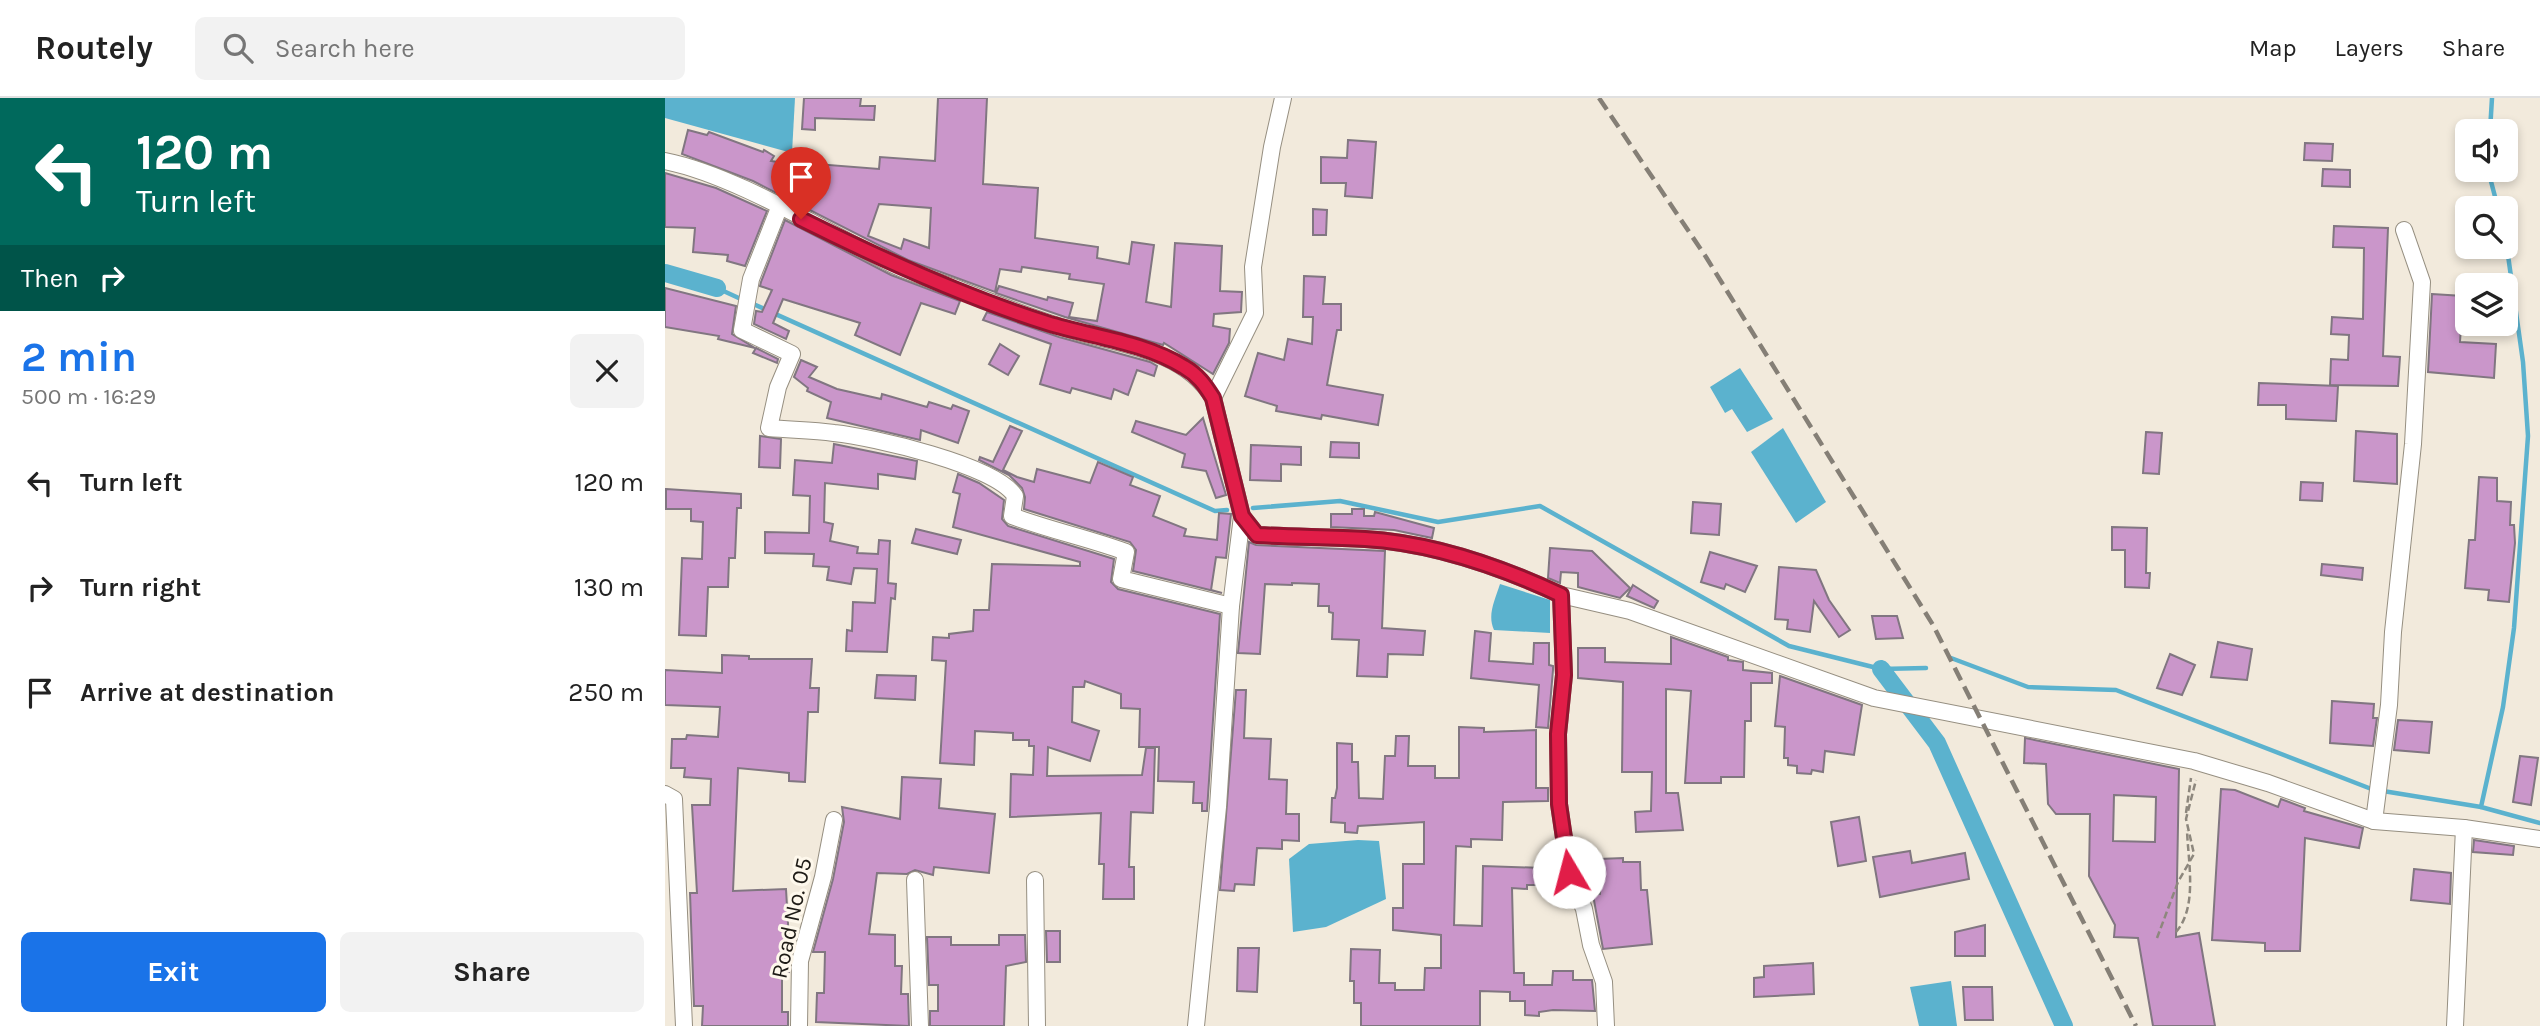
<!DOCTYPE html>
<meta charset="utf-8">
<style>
body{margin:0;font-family:Karla,sans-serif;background:#f2f2f2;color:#222;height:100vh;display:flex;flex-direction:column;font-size:26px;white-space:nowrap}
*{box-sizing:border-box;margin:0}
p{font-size:23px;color:#767676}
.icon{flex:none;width:38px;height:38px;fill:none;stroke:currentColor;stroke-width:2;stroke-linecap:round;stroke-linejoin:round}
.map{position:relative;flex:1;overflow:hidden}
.details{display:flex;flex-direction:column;background:#fff;width:665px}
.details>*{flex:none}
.banner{background:#00695c;color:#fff;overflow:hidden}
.fabs{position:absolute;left:1790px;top:21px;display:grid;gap:14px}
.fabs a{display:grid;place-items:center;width:63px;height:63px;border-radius:10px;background:#fff;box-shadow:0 4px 10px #0003;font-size:35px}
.pin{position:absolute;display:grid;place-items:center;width:60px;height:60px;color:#fff;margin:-72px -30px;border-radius:50% 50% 50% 0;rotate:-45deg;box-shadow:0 0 7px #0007}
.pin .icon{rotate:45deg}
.me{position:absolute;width:77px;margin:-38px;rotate:352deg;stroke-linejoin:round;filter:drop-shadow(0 0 5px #0008)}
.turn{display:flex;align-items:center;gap:24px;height:147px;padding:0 21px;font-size:32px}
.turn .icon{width:91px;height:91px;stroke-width:2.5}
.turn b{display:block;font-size:49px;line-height:60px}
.then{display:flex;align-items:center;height:66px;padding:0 21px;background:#0003;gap:14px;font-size:26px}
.round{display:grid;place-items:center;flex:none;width:74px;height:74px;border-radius:10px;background:#f2f2f2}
.overview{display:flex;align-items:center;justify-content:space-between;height:119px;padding:0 21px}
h1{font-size:42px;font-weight:700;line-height:52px;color:#1a73e8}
.button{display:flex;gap:14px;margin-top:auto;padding:14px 21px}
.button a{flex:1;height:80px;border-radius:10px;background:#1a73e8;color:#fff;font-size:28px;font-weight:700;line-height:80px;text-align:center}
.button a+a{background:#f2f2f2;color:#222}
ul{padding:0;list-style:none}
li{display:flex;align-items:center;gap:21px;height:105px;padding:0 21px}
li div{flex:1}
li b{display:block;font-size:26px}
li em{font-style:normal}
header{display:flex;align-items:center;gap:42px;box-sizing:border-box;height:98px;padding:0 35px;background:#fff;border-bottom:2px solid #e0e0e0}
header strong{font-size:33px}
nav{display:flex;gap:38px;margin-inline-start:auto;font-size:24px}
.search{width:490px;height:63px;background:#f2f2f2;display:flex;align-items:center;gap:18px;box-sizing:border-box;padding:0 24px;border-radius:10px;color:#767676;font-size:26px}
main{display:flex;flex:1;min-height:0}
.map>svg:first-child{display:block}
.water{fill:#5bb2ce}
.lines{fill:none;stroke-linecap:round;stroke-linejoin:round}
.stream{stroke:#5bb2ce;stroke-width:4.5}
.canal{stroke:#5bb2ce;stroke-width:18}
.building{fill:#ca96ca;stroke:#817681;stroke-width:2;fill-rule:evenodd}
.minor-casing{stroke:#968f81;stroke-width:18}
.path{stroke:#8d877d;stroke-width:2.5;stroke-dasharray:7 3.5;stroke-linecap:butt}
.minor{stroke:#fff;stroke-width:16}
.rail{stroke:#857f76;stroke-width:4.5;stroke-dasharray:14 7;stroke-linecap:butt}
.route-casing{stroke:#92132f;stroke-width:18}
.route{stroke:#e11d48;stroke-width:12}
.labels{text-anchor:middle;stroke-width:6;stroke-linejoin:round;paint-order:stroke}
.street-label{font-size:23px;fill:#1e1b16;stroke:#fef8ec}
</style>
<header>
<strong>Routely</strong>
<div class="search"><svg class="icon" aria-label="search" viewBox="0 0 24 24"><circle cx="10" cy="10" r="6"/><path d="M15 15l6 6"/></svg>Search here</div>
<nav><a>Map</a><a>Layers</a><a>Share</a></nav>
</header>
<main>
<section class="details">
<div class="banner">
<div class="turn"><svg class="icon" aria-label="left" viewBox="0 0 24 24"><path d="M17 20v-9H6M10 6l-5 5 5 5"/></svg><div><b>120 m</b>Turn left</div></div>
<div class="then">Then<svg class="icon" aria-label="right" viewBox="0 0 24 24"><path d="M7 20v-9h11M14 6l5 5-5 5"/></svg></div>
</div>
<div class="overview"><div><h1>2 min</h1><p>500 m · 16:29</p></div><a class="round"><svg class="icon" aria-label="close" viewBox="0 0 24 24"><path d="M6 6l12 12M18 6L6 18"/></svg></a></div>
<ul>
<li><svg class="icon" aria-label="left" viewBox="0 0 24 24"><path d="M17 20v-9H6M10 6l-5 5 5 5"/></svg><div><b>Turn left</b></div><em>120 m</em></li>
<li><svg class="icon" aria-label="right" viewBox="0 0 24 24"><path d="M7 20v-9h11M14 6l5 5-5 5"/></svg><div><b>Turn right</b></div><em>130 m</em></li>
<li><svg class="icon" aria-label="arrive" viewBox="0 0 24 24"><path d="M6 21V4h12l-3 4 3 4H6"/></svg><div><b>Arrive at destination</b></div><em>250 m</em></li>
</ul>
<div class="button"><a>Exit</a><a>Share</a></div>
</section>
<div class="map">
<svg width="1875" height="928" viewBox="0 0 1875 928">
<rect width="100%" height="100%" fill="#f2eadc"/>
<!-- water -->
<g class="water">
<polygon points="0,0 130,0 127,55 0,20"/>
<polygon points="1075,270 1108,321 1082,334 1067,311 1060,315 1045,289"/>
<polygon points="1118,330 1161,404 1131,425 1086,354"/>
<path d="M835,486L885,502V535L829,532C822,517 830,502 835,486Z"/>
<polygon points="693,742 714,743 721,801 661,829 628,834 624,761 644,746"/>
<polygon points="1286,883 1292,928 1254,928 1245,889"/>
</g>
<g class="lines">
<!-- stream -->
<g class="stream">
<polyline points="1825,33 1827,0"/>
<polyline points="1823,72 1833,110"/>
<polyline points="1841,143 1858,264 1863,338 1849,530 1838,609 1816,709 1875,725"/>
<polyline points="52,190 78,202"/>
<polyline points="86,205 550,413 562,412"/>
<polyline points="588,410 675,403 773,424 875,408 1124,548 1216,571 1261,570"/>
<polyline points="1286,560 1363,589 1451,592 1709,692"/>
<polyline points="1718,693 1816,709"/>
</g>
<!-- canal -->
<g class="canal">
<polyline points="0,175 52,190"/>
<polyline points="1216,571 1272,645 1399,928"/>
</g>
</g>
<!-- building -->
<g class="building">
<polygon points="139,0 196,0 195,8 210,8 209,22 150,20 150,32 137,31"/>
<path d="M273,0H322L318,86L373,90L370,140L433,149L432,160L464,166L467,144L489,147L481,204L506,209L510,145L557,148L555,193L577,194L576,214L549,216L548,228L565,231L564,245L548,276L499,245L498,247L400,219L331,195L334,188L382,202L383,199L408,205L404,219L432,223L439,186L404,181L405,176L357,169L356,174L335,171L330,194L243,162L88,83L17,56L23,32L42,37L44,34L98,54L99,52L109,58L106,63L139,68V65L214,71L215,59L270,63ZM214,106L266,110L264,150L239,141L236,151L203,138Z"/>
<polygon points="683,42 711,44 707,100 680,98 681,85 656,85 656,59 682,60"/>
<polygon points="1640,45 1668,46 1667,63 1639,62"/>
<polygon points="1658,71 1685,72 1685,89 1657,88"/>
<polygon points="0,75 51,90 102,113 80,168 62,163 63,157 28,154 30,130 0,129"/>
<polygon points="648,111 662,112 661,137 648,137"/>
<polygon points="120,122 226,177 295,203 290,216 256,205 235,257 190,237 195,225 118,201 108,225 124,233 121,241 89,226 91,213 97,214 107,192 95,188 96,184"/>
<polygon points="1669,128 1723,130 1718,258 1735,259 1733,288 1665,287 1666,261 1683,262 1684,237 1666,236 1667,219 1698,221 1699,150 1668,149"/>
<polygon points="639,178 660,179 658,206 676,206 676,232 672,232 662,287 718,297 713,327 657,317 656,321 611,313 612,308 580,298 593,255 619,262 623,241 647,246 648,219 638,219"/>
<polygon points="0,190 71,208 67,236 90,250 53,241 54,238 0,229"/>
<polygon points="1767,196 1798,198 1795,244 1831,246 1829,280 1763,274"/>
<polygon points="322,214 394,239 485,264 492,268 489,278 472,272 463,297 449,291 446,301 407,290 405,295 375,286 386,246 318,222"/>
<polygon points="335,246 354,258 343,277 324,266"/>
<polygon points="91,250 113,261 112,265 88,255"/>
<polygon points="136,262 152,269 144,279 172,291 216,301 217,296 262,309 264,304 286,311 288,307 304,313 293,345 256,332 255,342 162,320 166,304 142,293 143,290 129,279"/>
<polygon points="1594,285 1673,288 1671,323 1621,321 1621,307 1593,307"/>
<polygon points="538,320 561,397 551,400 541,373 517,369 520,356 467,334 471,323 521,337"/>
<polygon points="345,328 357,333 338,372 352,379 369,384 372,371 425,385 433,364 468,379 465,387 495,398 488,418 521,431 519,438 552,442 554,415 566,416 561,460 551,459 546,492 557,495 468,473 471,452 465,444 359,411 360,399 357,390 344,377 314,362 315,359 328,364"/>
<polygon points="1691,333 1732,336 1732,386 1689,383"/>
<polygon points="1481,334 1497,335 1494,376 1478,375"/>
<polygon points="95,338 116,341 115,370 94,369"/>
<polygon points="666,344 694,345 694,360 665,359"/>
<polygon points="169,346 252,363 250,381 213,376 213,391 160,385 159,424 168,426 165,443 193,449 192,455 213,456 214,442 225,443 223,485 231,486 230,501 226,500 222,554 181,553 182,532 187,533 188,504 210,505 212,471 189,470 186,486 162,482 164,469 148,468 149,456 100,455 100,434 144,435 145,398 128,397 130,362 167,365"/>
<polygon points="586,347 636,349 636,367 616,366 616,383 585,382"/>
<polygon points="293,376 314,385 339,402 337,421 343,428 449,461 446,484 453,491 555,516 542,713 537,713 537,705 528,705 529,684 493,683 494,649 474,649 475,611 456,610 456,596 420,583 419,589 408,589 407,624 434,633 425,663 383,649 382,678 477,677 481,650 490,650 488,715 466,714 464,769 469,769 469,801 438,801 439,766 434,766 436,715 345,719 346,676 368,677 369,648 364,648 364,642 348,642 348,635 310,633 309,667 275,665 281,563 267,562 268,539 284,540 284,536 308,533 309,512 324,512 327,466 415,468 415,464 288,429 295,396 288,394"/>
<polygon points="1814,379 1832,380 1832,403 1846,404 1845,427 1849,427 1850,445 1844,504 1823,502 1824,492 1800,490 1804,442 1810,442"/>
<polygon points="1636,384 1658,385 1657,403 1635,402"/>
<polygon points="1,391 76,396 76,410 72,410 70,460 64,460 63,489 43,489 41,538 14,537 17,460 37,461 38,424 26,423 26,411 1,411"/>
<polygon points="1028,404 1056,406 1054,437 1026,435"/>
<polygon points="687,411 699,411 699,418 709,418 710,414 769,430 767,440 729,432 666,429 666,416 687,416"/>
<polygon points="1447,429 1482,430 1481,475 1485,475 1484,490 1460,489 1460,452 1447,452"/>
<polygon points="251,431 296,442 292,456 247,445"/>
<polygon points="584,444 591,447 720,453 717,530 760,533 758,557 723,556 722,579 692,578 694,542 667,541 668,515 664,514 664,508 653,508 654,486 627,485 627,487 600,486 595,556 573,555"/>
<polygon points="885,450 927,453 965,490 955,500 913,489 913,475 896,474 895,485 883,480"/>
<polygon points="1045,454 1092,468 1080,494 1061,486 1059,491 1036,484"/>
<polygon points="1657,466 1698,470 1697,482 1656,477"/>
<polygon points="1114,469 1151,472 1164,502 1185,532 1174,539 1149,503 1145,534 1122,531 1123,522 1110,521"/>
<polygon points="968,487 993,503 989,510 962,498"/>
<polygon points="1207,518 1232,518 1238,540 1211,541"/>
<polygon points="810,533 826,535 824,563 868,566 869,545 884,545 884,567 888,568 888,572 883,630 871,629 874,587 806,580"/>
<polygon points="1006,539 1063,559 1063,562 1078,564 1078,572 1107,575 1107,585 1086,585 1086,623 1080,623 1079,679 1056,679 1056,685 1020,685 1026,593 1001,591 1001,695 1013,695 1018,732 971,734 970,714 986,713 987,674 957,674 958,584 913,580 913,550 940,550 940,564 1006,566"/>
<polygon points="1553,544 1587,551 1582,582 1546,579"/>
<polygon points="1505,556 1530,567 1517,597 1492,590"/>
<polygon points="57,557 84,558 84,561 147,561 145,590 154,590 153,614 143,614 140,684 124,683 124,675 73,670 68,793 121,791 125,860 124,874 117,874 117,914 123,914 123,928 37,928 38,908 29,908 25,795 32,795 27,707 45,707 46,681 19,679 20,670 6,670 7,641 21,641 22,637 53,639 55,609 0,607 0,572 57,575"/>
<polygon points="212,577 251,578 250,602 210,600"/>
<polygon points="1115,578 1197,607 1189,657 1160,653 1158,674 1147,672 1146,676 1132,675 1132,668 1123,667 1123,660 1119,660 1120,629 1110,628"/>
<polygon points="571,592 581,592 579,640 606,641 604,681 622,682 621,716 634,716 634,743 617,742 617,751 592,750 589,787 570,786 569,793 555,792"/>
<polygon points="1667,603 1709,606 1708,620 1712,620 1708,648 1665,645"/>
<polygon points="1733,622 1767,624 1764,655 1729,652"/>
<polygon points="794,629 819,630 819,634 871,632 871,690 883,690 883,703 838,704 837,742 806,741 806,749 791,748 789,827 817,828 818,768 878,770 879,758 891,758 898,787 862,787 862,791 847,790 849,875 859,875 859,887 887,887 888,873 908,873 908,882 927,882 930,913 888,912 874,914 874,918 860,917 860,903 845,903 845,894 815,893 815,928 696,928 696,905 689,905 689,883 685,883 686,851 715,852 714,885 730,885 730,892 759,892 760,870 776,870 776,837 728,832 728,810 738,810 738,766 759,766 759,724 693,728 692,735 680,734 680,725 666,724 667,700 670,700 672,690 672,645 687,646 687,664 693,664 694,700 718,701 720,658 730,658 731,638 744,638 743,668 770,668 770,680 794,680"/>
<path d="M1360,640L1514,671L1511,839L1534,835L1550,928H1488L1473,840L1449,839L1450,827L1424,778L1425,716H1391L1383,706L1381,666L1359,665ZM1449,697L1491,699L1490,744L1448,743Z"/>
<polygon points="1855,658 1873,660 1866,707 1848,704"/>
<polygon points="237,679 276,681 274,710 330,716 324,775 269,769 268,777 250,772 242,776 212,775 204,836 230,837 230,868 237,868 236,896 243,896 244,928 151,924 152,895 159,895 160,854 148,854 168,781 179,724 177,709 235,721"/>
<polygon points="1556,691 1570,692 1613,709 1616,701 1640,710 1639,713 1698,730 1694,750 1640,740 1635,853 1600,853 1600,845 1547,842"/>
<polygon points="1194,719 1201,763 1173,768 1166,724"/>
<polygon points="1809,742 1849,748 1848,757 1808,754"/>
<polygon points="1245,753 1247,765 1300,755 1304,781 1215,799 1208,759"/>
<polygon points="958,760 958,764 975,764 976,792 982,792 987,846 938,851 928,797 935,796 934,761"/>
<polygon points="1749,771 1786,775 1785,806 1746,802"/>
<polygon points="1320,827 1320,858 1290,858 1290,834"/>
<polygon points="381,833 395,833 395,864 382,864"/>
<polygon points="334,837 360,837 361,864 341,868 339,928 265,928 265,913 273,913 273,887 264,887 262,839 286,839 286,847 334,847"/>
<polygon points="573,850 594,850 592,894 572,893"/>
<polygon points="1148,865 1149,896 1089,899 1089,880 1099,879 1099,868"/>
<polygon points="1298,889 1327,889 1328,922 1300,922"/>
</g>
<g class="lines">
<!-- minor casing -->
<g class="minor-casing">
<g id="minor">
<path d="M0,63C70,77 157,132 223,164C243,175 266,181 288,189C329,205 370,222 413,234C461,247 521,254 548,300L577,418"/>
<path d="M114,110L86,181L77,232L127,256L113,289L104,330C126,332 148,332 169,335C207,339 331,367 350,398L347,418C384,432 423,440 461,454L456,481L566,508"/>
<polyline points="548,300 590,215 588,169 607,49 618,0"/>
<polyline points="896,497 965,513 1209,600 1529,663 1603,685 1709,723 1799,730 1875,741"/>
<polyline points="0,696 9,701 19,928"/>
<polyline points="1709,723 1724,607 1728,534 1748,346 1757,184 1739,132"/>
<polyline points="250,782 255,928"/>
<polyline points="370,782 372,928"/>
<polyline points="134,928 135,863 158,779 169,722"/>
<path d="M531,928L553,709L566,508L577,418L592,437C628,439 664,439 700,441C768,445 834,468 896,497L899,577L893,636L894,706L904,774L919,811L926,847L939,884L941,928"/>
<polyline points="1790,928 1799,730"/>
</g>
</g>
<!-- path -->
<g class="path">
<polyline points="1521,715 1526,680"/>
<path d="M1511,834C1533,809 1523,763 1522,732"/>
<polyline points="1492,840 1513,784 1529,756 1521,721 1531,682"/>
</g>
<!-- minor -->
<use href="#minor" class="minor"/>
<!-- rail -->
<polyline class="rail" points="934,0 1041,159 1268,527 1471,928"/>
</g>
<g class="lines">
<!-- route casing -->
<g class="route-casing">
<path id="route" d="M136,121C216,161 297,198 382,225C427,239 479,244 519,269C533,277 540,287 548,300L577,418L592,437C628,439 664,439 700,441C768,445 834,468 896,497L899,577L893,636L894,706L904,774"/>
</g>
<!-- route -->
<use href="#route" class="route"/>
</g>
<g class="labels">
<!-- street labels -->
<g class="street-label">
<text transform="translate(126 820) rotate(-78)" y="8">Road No. 05</text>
</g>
</g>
</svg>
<div class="fabs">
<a><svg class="icon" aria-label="sound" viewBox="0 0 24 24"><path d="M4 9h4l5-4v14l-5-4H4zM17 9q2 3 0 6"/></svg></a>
<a><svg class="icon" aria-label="search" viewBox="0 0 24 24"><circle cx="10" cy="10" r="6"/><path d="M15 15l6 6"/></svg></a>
<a><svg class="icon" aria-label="layers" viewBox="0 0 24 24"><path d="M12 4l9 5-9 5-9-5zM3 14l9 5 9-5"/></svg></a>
</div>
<div class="pin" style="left:136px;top:121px;background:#d93025"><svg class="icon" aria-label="arrive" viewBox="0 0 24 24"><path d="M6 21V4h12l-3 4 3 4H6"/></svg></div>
<svg class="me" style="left:904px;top:774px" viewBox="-20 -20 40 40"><circle r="19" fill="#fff"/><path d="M0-13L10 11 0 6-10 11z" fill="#e11d48"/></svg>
</div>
</main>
